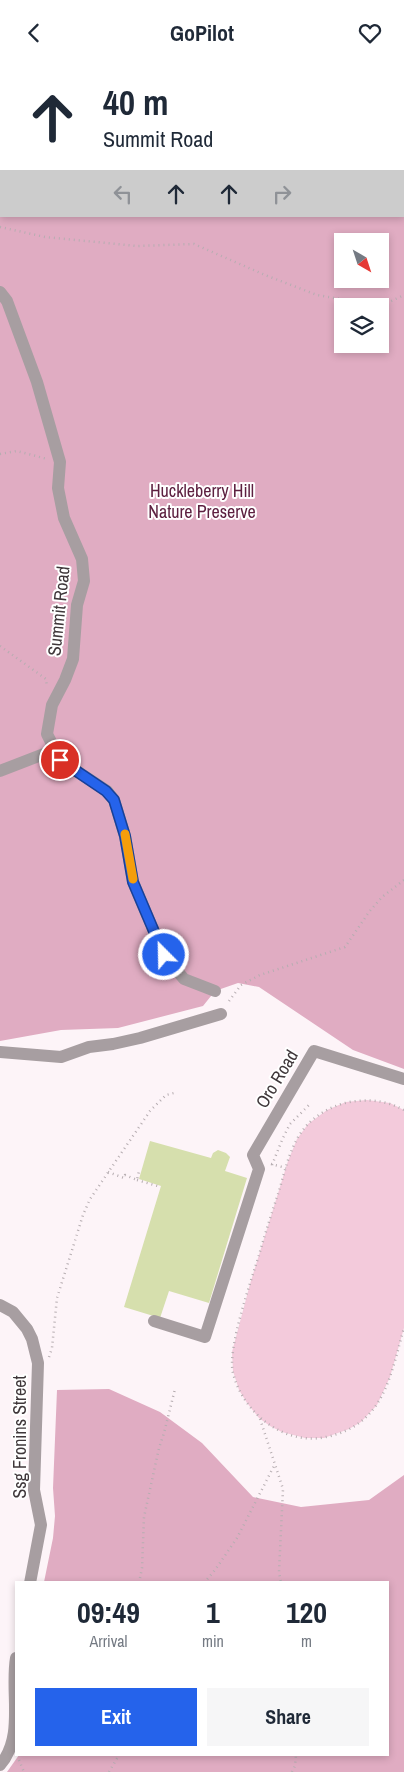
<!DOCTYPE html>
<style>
body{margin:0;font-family:"Archivo Narrow",sans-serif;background:#f6f6f7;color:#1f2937;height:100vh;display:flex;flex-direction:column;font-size:19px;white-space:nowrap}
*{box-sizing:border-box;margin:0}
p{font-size:16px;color:#747a83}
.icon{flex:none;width:28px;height:28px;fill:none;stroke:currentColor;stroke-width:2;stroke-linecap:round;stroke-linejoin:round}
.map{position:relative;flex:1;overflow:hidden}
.side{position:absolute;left:15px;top:1516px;width:374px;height:175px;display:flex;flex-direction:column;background:#fff;border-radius:0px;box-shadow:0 2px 8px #0003}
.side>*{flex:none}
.hud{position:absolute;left:0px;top:0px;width:405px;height:152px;box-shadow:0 2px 8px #0003;background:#fff;color:#1f2937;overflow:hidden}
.needle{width:32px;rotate:141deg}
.buttons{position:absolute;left:334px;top:168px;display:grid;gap:10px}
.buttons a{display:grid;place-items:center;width:55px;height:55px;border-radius:0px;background:#fff;box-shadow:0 2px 8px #0003;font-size:25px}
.pin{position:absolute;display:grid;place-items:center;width:42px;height:42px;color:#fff;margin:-21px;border:2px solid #fff;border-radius:50%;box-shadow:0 1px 5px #0007}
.me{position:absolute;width:55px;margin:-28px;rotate:337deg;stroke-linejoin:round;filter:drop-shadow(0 0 4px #0008)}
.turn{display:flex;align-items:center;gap:18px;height:105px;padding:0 20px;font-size:22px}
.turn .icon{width:65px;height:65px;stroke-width:2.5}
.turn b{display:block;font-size:35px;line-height:42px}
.lanes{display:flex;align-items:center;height:48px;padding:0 20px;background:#0003;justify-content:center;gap:25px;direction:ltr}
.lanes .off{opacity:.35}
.eta{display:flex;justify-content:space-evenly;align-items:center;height:85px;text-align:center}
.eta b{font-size:30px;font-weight:800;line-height:35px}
.cta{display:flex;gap:10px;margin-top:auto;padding:10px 20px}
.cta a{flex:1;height:58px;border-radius:0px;background:#2563eb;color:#fff;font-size:20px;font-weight:800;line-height:58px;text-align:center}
.cta a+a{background:#f6f6f7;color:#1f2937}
header{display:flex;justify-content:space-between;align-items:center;height:65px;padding:0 20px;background:#fff;font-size:22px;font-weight:800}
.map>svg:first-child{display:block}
.green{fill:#f3cadb}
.forest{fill:#e0acc2;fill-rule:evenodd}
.building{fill:#d6dfad}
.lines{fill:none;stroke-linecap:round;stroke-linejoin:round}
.path{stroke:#b6adb1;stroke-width:2.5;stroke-dasharray:1 4;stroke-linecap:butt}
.minor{stroke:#a79ea1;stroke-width:12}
.route-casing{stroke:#184099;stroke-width:12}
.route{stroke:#2563eb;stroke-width:9}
.slow{stroke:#f59e0b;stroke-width:9}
.labels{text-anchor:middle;stroke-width:4;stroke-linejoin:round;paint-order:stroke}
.park-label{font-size:18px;fill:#5d2040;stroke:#fff}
.street-label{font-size:18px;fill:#3f373a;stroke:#fff}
</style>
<header><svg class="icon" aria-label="back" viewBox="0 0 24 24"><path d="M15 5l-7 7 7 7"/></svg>GoPilot<svg class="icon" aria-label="heart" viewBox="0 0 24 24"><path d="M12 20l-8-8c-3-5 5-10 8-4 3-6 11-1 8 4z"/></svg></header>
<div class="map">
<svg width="404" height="1707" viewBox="0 0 404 1707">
<rect width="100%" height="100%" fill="#fdf4f8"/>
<!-- green -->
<polygon class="green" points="367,1035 390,1038 404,1045 404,1263 390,1312 377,1340 361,1357 349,1364 324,1373 305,1373 282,1367 270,1361 259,1353 247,1338 239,1325 233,1306 232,1287 250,1219 288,1096 297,1074 308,1059 327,1045 346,1037"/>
<!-- forest -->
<g class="forest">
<path d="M0,0H404V1004L353,985L259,922L238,918L215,926L203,941L118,963L61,965L0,976ZM1,1H404V151H1ZM342,176H380V214H342ZM342,241H380V279H342Z"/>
<polygon points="109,1324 160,1347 202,1378 253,1432 301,1442 369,1435 404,1410 404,1707 7,1707 19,1690 388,1690 388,1518 44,1517 53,1473 55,1451 53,1423 57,1325"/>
</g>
<!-- building -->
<polygon class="building" points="150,1076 211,1093 213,1088 218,1085 226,1088 230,1092 225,1106 247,1113 209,1238 169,1226 160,1253 124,1242 161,1121 139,1114"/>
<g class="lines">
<!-- path -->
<g class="path">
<polyline points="404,131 404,132"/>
<polyline points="0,162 45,172 137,181 194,179 265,210 317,230 381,241 404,230"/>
<polyline points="0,389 17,386 47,394"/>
<polyline points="0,581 46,614 47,622"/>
<polyline points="229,936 241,920 260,910 345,882 369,847 382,832 404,815"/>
<path d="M404,1045C389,1037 374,1034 357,1036C333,1038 307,1053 296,1076C288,1091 284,1109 279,1126C272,1147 265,1169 259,1190C251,1216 227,1284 233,1308C243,1348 284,1381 326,1372C384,1360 390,1312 404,1263"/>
<polyline points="271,1099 286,1103"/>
<polyline points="272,1100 282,1075 290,1059 310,1039"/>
<polyline points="108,1107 124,1113 125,1110 137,1115 139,1106 141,1107"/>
<polyline points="137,1115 161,1122"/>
<polyline points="49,1292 52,1283 57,1233 83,1150 90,1134 150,1046 166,1030 174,1028"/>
<polyline points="260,1354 283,1424 279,1507 281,1518"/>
<polyline points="139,1518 142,1503 144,1452 159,1383 164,1368 175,1324"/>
<polyline points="204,1518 215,1505 237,1473 275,1399"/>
<polyline points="19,1695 24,1707"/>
<polyline points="109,1707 119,1690"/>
<polyline points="292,1707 295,1701 296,1690"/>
</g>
<!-- minor -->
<g class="minor">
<polyline points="254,0 254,1"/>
<polyline points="0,227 7,236 37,317 60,397 58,423 64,453 82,494 84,516 77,540 73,594 65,615 52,640 47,669 60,695 107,726 114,735 125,771 133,817 164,890 184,914 215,926"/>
<polyline points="0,706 54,685"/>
<polyline points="0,987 61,992 89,982 113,979 140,973 221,949"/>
<polyline points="0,1240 13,1247 27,1264 32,1274 38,1298 34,1425 41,1460 30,1518"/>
<polyline points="154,1256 205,1272 259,1104 253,1090 314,986 404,1014"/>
<path d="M0,1700C25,1672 10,1627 16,1593"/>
</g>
</g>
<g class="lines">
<!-- route casing -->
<g class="route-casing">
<polyline id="route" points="60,695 106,726 114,735 125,771 133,817 164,890"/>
</g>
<!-- route -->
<use href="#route" class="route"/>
<!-- slow -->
<polyline class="slow" points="125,769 133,814"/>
</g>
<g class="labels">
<!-- park labels -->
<g class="park-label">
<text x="202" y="432">Huckleberry Hill<tspan x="202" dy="21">Nature Preserve</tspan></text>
</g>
<!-- street labels -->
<g class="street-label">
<text transform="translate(59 546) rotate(-84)" y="6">Summit Road</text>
<text transform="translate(277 1014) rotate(-59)" y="6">Oro Road</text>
<text transform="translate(20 1372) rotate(-90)" y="6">Ssg Fronins Street</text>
</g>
</g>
</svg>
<div class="buttons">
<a><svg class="needle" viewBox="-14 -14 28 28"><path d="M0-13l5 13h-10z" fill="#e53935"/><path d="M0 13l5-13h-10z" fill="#747a83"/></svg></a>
<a><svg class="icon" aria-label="layers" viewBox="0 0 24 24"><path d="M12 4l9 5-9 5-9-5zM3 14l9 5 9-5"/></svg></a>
</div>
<div class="pin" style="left:60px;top:695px;background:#d93025"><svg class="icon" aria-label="arrive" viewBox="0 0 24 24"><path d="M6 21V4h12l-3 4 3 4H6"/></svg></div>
<svg class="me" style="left:164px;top:890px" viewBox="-20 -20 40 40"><circle r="17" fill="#2563eb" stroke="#fff" stroke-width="3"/><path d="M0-11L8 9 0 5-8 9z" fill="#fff"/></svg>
<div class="hud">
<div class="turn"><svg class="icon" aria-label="ahead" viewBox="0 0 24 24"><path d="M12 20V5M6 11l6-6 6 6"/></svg><div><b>40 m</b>Summit Road</div></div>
<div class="lanes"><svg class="icon off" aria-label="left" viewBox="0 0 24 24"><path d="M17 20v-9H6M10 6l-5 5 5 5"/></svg><svg class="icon" aria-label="ahead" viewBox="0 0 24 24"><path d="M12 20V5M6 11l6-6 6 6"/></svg><svg class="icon" aria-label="ahead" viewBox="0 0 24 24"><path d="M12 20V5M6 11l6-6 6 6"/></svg><svg class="icon off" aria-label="right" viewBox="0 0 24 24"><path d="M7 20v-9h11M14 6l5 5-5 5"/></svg></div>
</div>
<section class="side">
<div class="eta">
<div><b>09:49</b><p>Arrival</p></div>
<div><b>1</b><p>min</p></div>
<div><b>120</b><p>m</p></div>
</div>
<div class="cta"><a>Exit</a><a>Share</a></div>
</section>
</div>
